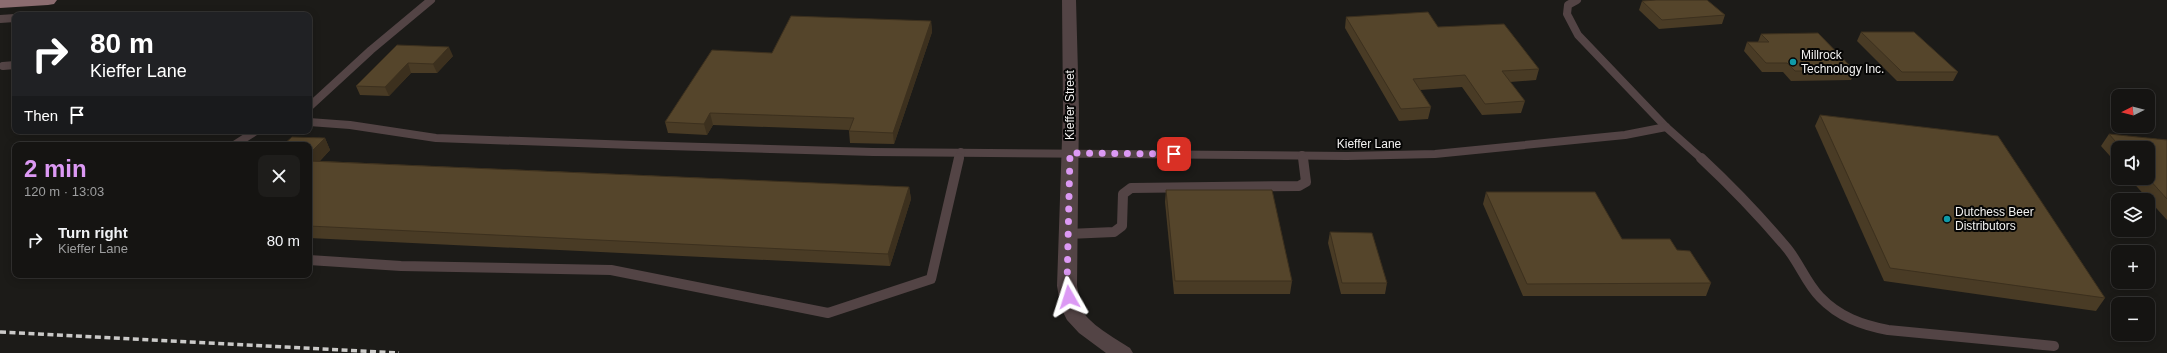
<!DOCTYPE html>
<meta charset="utf-8">
<style>
body{margin:0;font-family:Helvetica,sans-serif;background:#1e1d1b;color:#f1f3f6;height:100vh;display:flex;flex-direction:column;font-size:15px;white-space:nowrap}
*{box-sizing:border-box;margin:0}
p{font-size:13px;color:#9d9e9f}
.icon{flex:none;width:22px;height:22px;fill:none;stroke:currentColor;stroke-width:2;stroke-linecap:round;stroke-linejoin:round}
.map{position:relative;flex:1;overflow:hidden}
.details{position:absolute;left:12px;top:142px;width:300px;height:136px;display:flex;flex-direction:column;background:#151412;border-radius:8px;box-shadow:0 2px 10px #0003,0 0 0 1px #343332}
.details>*{flex:none}
.hud{position:absolute;left:12px;top:12px;width:300px;height:122px;border-radius:8px;box-shadow:0 2px 10px #0003,0 0 0 1px #343332;background:#202124;color:#fff;overflow:hidden}
.needle{width:26px;rotate:264deg}
.controls{position:absolute;left:2111px;top:89px;display:grid;gap:8px}
.controls a{display:grid;place-items:center;width:44px;height:44px;border-radius:8px;background:#151412;box-shadow:0 2px 10px #0003,0 0 0 1px #343332;font-size:20px}
.pin{position:absolute;display:grid;place-items:center;width:34px;height:34px;color:#fff;margin:-17px;border-radius:8px;box-shadow:0 2px 6px #0006}
.me{position:absolute;width:44px;margin:-22px;rotate:354deg;stroke-linejoin:round;filter:drop-shadow(0 0 3px #0008)}
.turn{display:flex;align-items:center;gap:14px;height:84px;padding:0 12px;font-size:18px}
.turn .icon{width:52px;height:52px;stroke-width:2.5}
.turn b{display:block;font-size:28px;line-height:34px}
.then{display:flex;align-items:center;height:38px;padding:0 12px;background:#0003;gap:8px;font-size:15px}
.round{display:grid;place-items:center;flex:none;width:42px;height:42px;border-radius:8px;background:#1e1d1b}
.summary{display:flex;align-items:center;justify-content:space-between;height:68px;padding:0 12px}
h1{font-size:24px;font-weight:600;line-height:30px;color:#dc99f4}
ul{padding:0;list-style:none}
li{display:flex;align-items:center;gap:12px;height:60px;padding:0 12px}
li div{flex:1}
li b{display:block;font-size:15px}
li em{font-style:normal}
.map>svg:first-child{display:block}
.lines{fill:none;stroke-linecap:round;stroke-linejoin:round}
.lane-far1{stroke:#534445;stroke-width:8}
.lane{stroke:#534445;stroke-width:10}
.street{fill:#534445;fill-rule:evenodd}
.primary{fill:#8b6c70;fill-rule:evenodd}
.rail{stroke:#cbcac8;stroke-width:3.5;stroke-dasharray:6 3.5;stroke-linecap:butt}
.wall{fill:#493b25}
.shaded-wall{fill:#3c301e}
.building{fill:#55452b;stroke:#3c301e}
.route{stroke:#dc99f4;stroke-width:7;stroke-dasharray:0 12.6}
.culture-dot{fill:#0f9aa8;stroke:#060605;stroke-width:1.5}
.labels{text-anchor:middle;stroke-width:4;stroke-linejoin:round;paint-order:stroke}
.poi-label{font-size:12px;fill:#f3f2f1;stroke:#060605;text-anchor:start}
.street-label{font-size:12px;fill:#f3f2f1;stroke:#060605}
</style>
<div class="map">
<svg width="2167" height="353" viewBox="0 0 2167 353">
<rect width="100%" height="100%" fill="#1c1b18"/>
<g class="lines">
<!-- lane-far1 -->
<g class="lane-far1">
<polyline points="1577,0 1568,5 1567,14 1578,35 1666,127 1702,159"/>
<polyline points="0,19 15,18"/>
<polyline points="3,66 15,65"/>
<polyline points="309,107 371,50 431,0"/>
<polyline points="309,122 350,125 436,138 633,145 873,152 1347,156 1435,154 1625,135 1666,127"/>
<polyline points="234,145 256,131"/>
<polyline points="1302,155 1303,159"/>
<polyline points="959,159 961,152"/>
</g>
<!-- lane -->
<g class="lane">
<path d="M1701,158C1731,186 1759,215 1786,247C1799,262 1806,283 1820,297C1839,317 1862,325 1888,330L2054,346"/>
<polyline points="1068,234 1114,232 1122,226 1123,194 1131,188 1299,186 1306,182 1303,158"/>
<polyline points="309,260 401,266 611,270 828,313 931,279 959,158"/>
</g>
<!-- street -->
<path class="street" d="M1062,0H1076L1079,110L1077,286C1079,293 1079,301 1081,308C1087,323 1116,339 1130,348L1133,353H1106L1079,333L1067,320L1061,308L1057,286L1063,110Z"/>
<!-- primary -->
<polygon class="primary" points="0,0 57,0 54,4 48,5 0,8"/>
<!-- rail -->
<polyline class="rail" points="0,332 399,353"/>
</g>
<!-- wall -->
<g class="wall">
<polygon points="1642,1 1725,15 1722,24 1659,29 1639,10"/>
<polygon points="1346,17 1438,27 1539,69 1536,80 1510,82 1525,101 1521,113 1482,115 1462,87 1420,90 1431,107 1428,119 1399,121 1345,28"/>
<polygon points="931,21 932,32 894,144 850,143 849,131 849,130 713,125 707,135 668,133 665,122 772,53"/>
<polygon points="1861,32 1958,72 1953,81 1897,81 1857,41"/>
<polygon points="1761,34 1855,71 1851,80 1791,81 1783,72 1762,72 1744,51 1747,42 1758,42"/>
<polygon points="397,45 453,56 437,73 411,73 389,96 360,95 356,86"/>
<polygon points="1820,115 2105,298 2096,311 1884,281 1815,126"/>
<polygon points="2109,134 2167,140 2167,220 2129,178 2148,178 2148,148 2118,148 2118,165 2101,146"/>
<polygon points="325,138 330,150 320,161 909,187 911,199 890,266 309,238 309,145"/>
<polygon points="1166,190 1292,281 1290,294 1174,294 1165,202"/>
<polygon points="1486,192 1622,239 1677,250 1711,283 1706,296 1523,296 1483,204"/>
<polygon points="1330,232 1387,283 1385,294 1341,294 1328,243"/>
</g>
<!-- shaded-wall -->
<g class="shaded-wall">
<polygon points="931,21 932,32 894,144 893,133"/>
<polygon points="449,47 453,56 437,73 433,64"/>
<polygon points="408,63 411,73 389,96 385,87"/>
<polygon points="710,113 713,125 707,135 704,124"/>
<polygon points="325,138 330,150 309,172 309,154"/>
<polygon points="909,187 911,199 890,266 888,254"/>
</g>
<!-- building -->
<g class="building">
<polygon points="1656,0 1707,0 1725,15 1662,20 1642,1"/>
<polygon points="1428,12 1438,27 1504,24 1539,69 1502,71 1525,101 1485,104 1465,75 1413,79 1431,107 1401,109 1346,17"/>
<polygon points="791,16 931,21 893,133 849,131 854,118 710,113 704,124 665,122 712,50 772,53"/>
<polygon points="1861,32 1914,32 1958,72 1902,72"/>
<polygon points="1818,33 1855,71 1795,71 1787,63 1766,63 1747,42 1769,42 1761,34"/>
<polygon points="397,45 449,47 433,64 408,63 385,87 356,86"/>
<polygon points="1820,115 1998,136 2105,298 1890,268"/>
<polygon points="2109,134 2167,140 2167,199 2148,178 2148,148 2121,148"/>
<polygon points="292,137 325,138 309,154 309,145 283,145"/>
<polygon points="309,161 909,187 888,254 309,226"/>
<polygon points="1166,190 1272,190 1292,281 1175,281"/>
<polygon points="1486,192 1595,192 1622,239 1670,239 1677,250 1690,251 1711,283 1527,284"/>
<polygon points="1330,232 1372,233 1387,283 1342,283"/>
</g>
<g class="lines">
<!-- route -->
<polyline class="route" points="1069,297 1067,286 1070,153 1174,154"/>
</g>
<!-- markers -->
<g class="culture-dot">
<circle cx="1793" cy="62" r="4"/>
<circle cx="1947" cy="219" r="4"/>
</g>
<g class="labels">
<!-- poi labels -->
<g class="poi-label">
<text x="1801" y="59">Millrock<tspan x="1801" dy="14">Technology Inc.</tspan></text>
<text x="1955" y="216">Dutchess Beer<tspan x="1955" dy="14">Distributors</tspan></text>
</g>
<!-- street labels -->
<g class="street-label">
<text transform="translate(1070 105) rotate(-90)" y="4">Kieffer Street</text>
<text x="1369" y="148">Kieffer Lane</text>
</g>
</g>
</svg>
<div class="controls">
<a><svg class="needle" viewBox="-14 -14 28 28"><path d="M0-13l5 13h-10z" fill="#e53935"/><path d="M0 13l5-13h-10z" fill="#9d9e9f"/></svg></a>
<a><svg class="icon" aria-label="sound" viewBox="0 0 24 24"><path d="M4 9h4l5-4v14l-5-4H4zM17 9q2 3 0 6"/></svg></a>
<a><svg class="icon" aria-label="layers" viewBox="0 0 24 24"><path d="M12 4l9 5-9 5-9-5zM3 14l9 5 9-5"/></svg></a>
<a>+</a>
<a>−</a>
</div>
<div class="pin" style="left:1174px;top:154px;background:#d93025"><svg class="icon" aria-label="arrive" viewBox="0 0 24 24"><path d="M6 21V4h12l-3 4 3 4H6"/></svg></div>
<svg class="me" style="left:1069px;top:297px" viewBox="-20 -20 40 40"><path d="M0-17L14 15 0 8-14 15z" fill="#dc99f4" stroke="#fff" stroke-width="4"/></svg>
<div class="hud">
<div class="turn"><svg class="icon" aria-label="right" viewBox="0 0 24 24"><path d="M7 20v-9h11M14 6l5 5-5 5"/></svg><div><b>80 m</b>Kieffer Lane</div></div>
<div class="then">Then<svg class="icon" aria-label="arrive" viewBox="0 0 24 24"><path d="M6 21V4h12l-3 4 3 4H6"/></svg></div>
</div>
<section class="details">
<div class="summary"><div><h1>2 min</h1><p>120 m · 13:03</p></div><a class="round"><svg class="icon" aria-label="close" viewBox="0 0 24 24"><path d="M6 6l12 12M18 6L6 18"/></svg></a></div>
<ul>
<li><svg class="icon" aria-label="right" viewBox="0 0 24 24"><path d="M7 20v-9h11M14 6l5 5-5 5"/></svg><div><b>Turn right</b><p>Kieffer Lane</p></div><em>80 m</em></li>
</ul>
</section>
</div>
